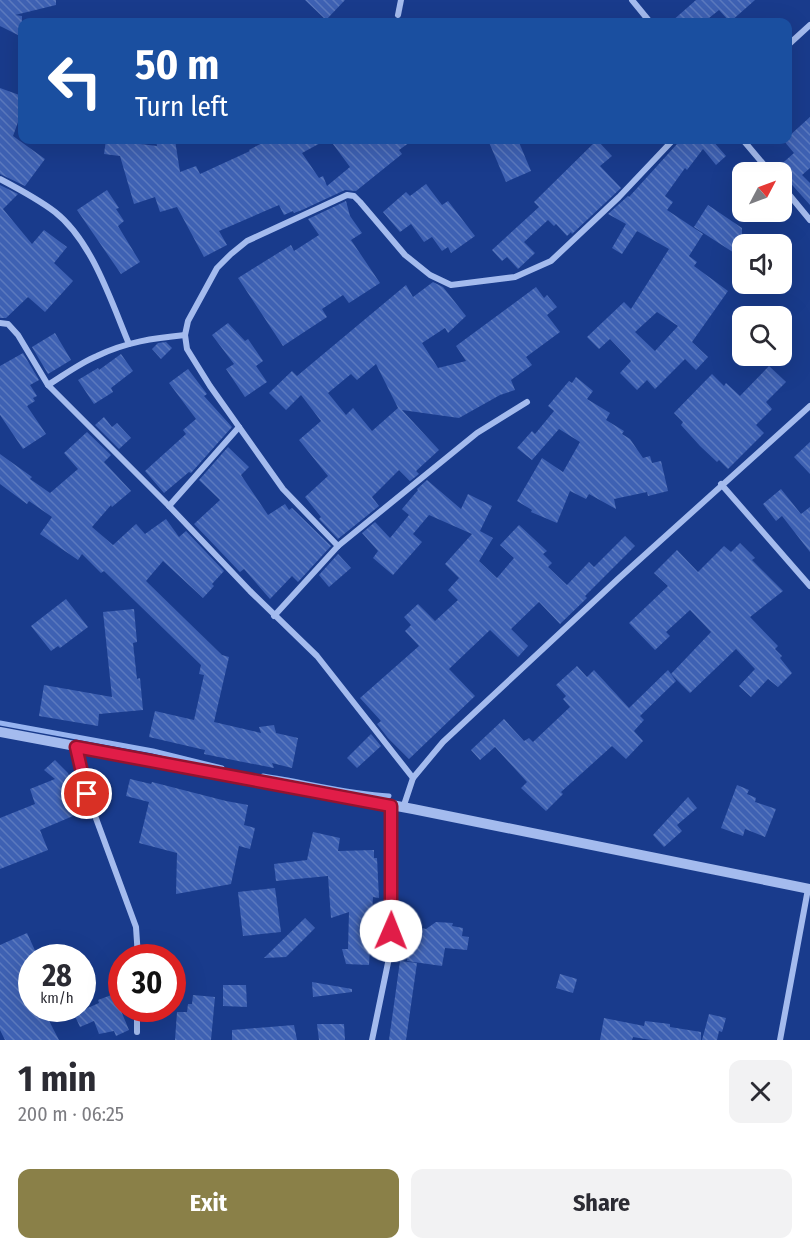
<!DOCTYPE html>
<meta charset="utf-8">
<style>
body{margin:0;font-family:"Fira Sans Condensed",sans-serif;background:#f2f2f3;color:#2b2b33;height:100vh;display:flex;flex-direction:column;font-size:22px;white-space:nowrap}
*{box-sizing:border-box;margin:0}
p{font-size:20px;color:#7c7c81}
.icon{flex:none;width:33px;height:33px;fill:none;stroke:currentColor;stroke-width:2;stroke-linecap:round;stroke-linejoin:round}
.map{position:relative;height:1040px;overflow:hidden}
.side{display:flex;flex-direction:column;background:#fff;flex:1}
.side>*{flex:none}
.hud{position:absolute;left:18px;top:18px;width:774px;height:126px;border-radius:12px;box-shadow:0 6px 24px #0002;background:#1a4fa0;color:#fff;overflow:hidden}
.needle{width:39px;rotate:49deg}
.buttons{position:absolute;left:732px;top:162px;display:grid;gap:12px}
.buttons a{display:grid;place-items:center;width:60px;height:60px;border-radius:12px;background:#fff;box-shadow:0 6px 24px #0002;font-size:30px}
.speed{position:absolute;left:18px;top:944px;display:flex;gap:12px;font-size:30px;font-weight:700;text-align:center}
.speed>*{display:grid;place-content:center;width:78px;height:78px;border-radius:50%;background:#fff;box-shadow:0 6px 24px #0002;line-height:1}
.speed small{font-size:15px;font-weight:400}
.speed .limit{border:9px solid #d22;background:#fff;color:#111}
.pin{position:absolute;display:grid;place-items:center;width:51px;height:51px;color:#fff;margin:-26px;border:3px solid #fff;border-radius:50%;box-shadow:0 2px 6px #0007}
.me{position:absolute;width:66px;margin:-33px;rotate:1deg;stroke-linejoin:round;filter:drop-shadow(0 0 4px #0008)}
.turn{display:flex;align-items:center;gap:21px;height:126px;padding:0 18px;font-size:27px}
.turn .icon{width:78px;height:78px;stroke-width:2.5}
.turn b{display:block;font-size:42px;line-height:51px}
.round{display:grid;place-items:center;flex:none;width:63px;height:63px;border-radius:12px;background:#f2f2f3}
.overview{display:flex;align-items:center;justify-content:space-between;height:102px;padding:0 18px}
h1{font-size:36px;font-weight:700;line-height:45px}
.button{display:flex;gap:12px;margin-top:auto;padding:12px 18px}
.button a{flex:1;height:69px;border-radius:12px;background:#8a8048;color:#fff;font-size:24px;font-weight:700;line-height:69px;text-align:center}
.button a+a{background:#f2f2f3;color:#2b2b33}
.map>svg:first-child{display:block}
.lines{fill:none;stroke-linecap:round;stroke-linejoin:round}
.stream{stroke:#97b4f0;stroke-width:5}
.building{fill:url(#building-back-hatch);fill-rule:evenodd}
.minor{stroke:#a4bbee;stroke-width:6}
.tertiary{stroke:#a4bbee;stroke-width:10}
.route-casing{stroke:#92132f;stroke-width:15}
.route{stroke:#e11d48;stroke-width:10}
</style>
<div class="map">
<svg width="810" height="1040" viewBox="0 0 810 1040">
<defs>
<pattern id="building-back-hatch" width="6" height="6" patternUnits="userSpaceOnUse" patternTransform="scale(1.5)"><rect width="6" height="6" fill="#3e61b3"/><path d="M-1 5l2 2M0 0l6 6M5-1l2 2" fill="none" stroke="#5b79be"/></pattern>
</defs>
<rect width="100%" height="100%" fill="#193b8c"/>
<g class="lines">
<!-- stream -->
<g class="stream">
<polyline points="0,723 153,751 222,768"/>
<path d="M263,776C305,782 347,794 389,796"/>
</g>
</g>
<!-- building -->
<g class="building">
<polygon points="0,0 56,0 56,5 15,15 22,16 22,37 0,26"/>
<polygon points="305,0 345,0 326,20"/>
<polygon points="696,0 755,0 730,22 719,10 704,22 671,22"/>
<polygon points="0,88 22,96 22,111 13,136 45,159 25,186 0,174"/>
<polygon points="810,117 810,168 802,175 810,183 810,205 777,168 794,153 784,141 788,140 788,137"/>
<polygon points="106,140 157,146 156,140 175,140 180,172 196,166 200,174 250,151 249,150 268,140 326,140 302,153 319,178 323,176 327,186 350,167 330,140 413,140 399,150 402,154 356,191 345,190 302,210 294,213 293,211 284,215 279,205 219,231 227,245 204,257 177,207 160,212 155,197 134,204 120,156 104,154"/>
<polygon points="488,140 518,140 531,171 506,182"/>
<polygon points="597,140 612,156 600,166 621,188 572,234 571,232 567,236 556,224 554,226 548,220 524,242 535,253 518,269 507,257 502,261 492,250 539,207 534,202"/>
<path d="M678,140H712L726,156L716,165L703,149L687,170L685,168L665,196L673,202L667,210L703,234L689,256L697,262L694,266L728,291L692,342L708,357L696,370L685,359L655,389L647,380L637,390L620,373L631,361L610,339L599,349L587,337L624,302L631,309L669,249L637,231L622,254L612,248L626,224L608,214L628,196L629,197L677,144ZM657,312L678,326L655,351L635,332Z"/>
<polygon points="426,184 442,205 448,201 475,236 451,253 448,247 442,251 432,237 424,242 411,224 400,232 383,212 406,192 410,196"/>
<polygon points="0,185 18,194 3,209 32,244 44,230 67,247 54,263 73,281 45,312 28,297 6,318 0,318"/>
<polygon points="107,190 119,208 116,209 124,221 118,226 140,262 121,274 77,210"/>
<polygon points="346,201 350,216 362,233 351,240 380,283 349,303 343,295 322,309 327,317 283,346 238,278 291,245 294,251 319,235 308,219"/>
<polygon points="708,205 742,228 742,258 694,227"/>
<path d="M433,282L443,287L466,316L448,333L445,328L422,343L438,368L466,361L456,346L536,287L544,298L547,295L557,307L547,315L560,332L526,357L532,365L511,380L515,390L500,395L459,418L402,410L439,450L416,471L419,474L410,481L399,470L372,497L379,506L338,539L319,519L321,517L305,497L328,476L299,440L321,421L301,395L286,410L269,393L292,371L297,376L406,285L413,297ZM376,364L398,408L372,431L353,408L346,415L328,393L351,374L357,380Z"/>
<polygon points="228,323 245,341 248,339 263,361 256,366 267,382 245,397 226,369 234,364 212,335"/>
<polygon points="55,333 71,360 48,374 32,347"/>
<polygon points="166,342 172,348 161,359 152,349 158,343"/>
<polygon points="23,353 39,380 30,385 37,396 33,398 35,401 27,406 46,434 23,449 0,415 0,366"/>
<polygon points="121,354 133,371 111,388 113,392 94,404 78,380 98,368 99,370"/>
<polygon points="769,366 786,382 766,402 772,409 756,425 764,433 728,469 719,460 717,462 700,446 681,425 683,422 674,413 712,374 724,386 726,383 740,396"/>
<polygon points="188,369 207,394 204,396 232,427 191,473 189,472 164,493 145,471 186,434 183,430 196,419 169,383"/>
<polygon points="576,377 593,391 587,399 610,413 606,420 624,431 622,434 630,439 643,458 650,456 652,463 661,461 668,491 648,496 647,492 614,499 616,509 589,494 586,499 570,491 557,523 531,512 532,510 517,501 542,458 563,472 580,442 559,429 532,460 517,448 532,431 535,434 554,411 548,406 569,381 572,383"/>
<polygon points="104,417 112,427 117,423 131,438 119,449 95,425"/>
<polygon points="87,432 111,455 104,462 131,491 112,507 111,505 92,527 113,545 136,524 145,534 166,519 179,537 186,531 224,571 212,584 214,586 203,598 163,561 146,581 222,655 229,657 214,722 261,733 259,727 274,725 276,733 298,738 292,768 272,763 274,768 238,761 204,754 205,750 149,737 155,711 194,720 204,675 199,674 201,665 104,571 101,573 82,554 78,560 40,534 52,517 29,501 27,504 0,484 0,454 32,477 30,479 50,493 78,469 64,453"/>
<polygon points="810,442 810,474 794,457"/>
<polygon points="228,447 249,467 241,475 268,515 285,504 289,510 292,508 331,546 298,582 292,576 270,599 244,569 240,572 194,524 220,500 199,480"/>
<polygon points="427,480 461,509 468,494 492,506 480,531 493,538 479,561 497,578 514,558 500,545 519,525 547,551 543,554 552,563 548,567 567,585 589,562 594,567 625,536 635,546 585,596 587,598 560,624 539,602 511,629 528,646 518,657 490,630 449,669 475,696 409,759 388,738 377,724 381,721 360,698 419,646 405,631 411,625 404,617 418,604 435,621 458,600 448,590 459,578 445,564 472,534 429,515 413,534 422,542 393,575 373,558 378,551 362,533 375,522 390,538 409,515 402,509 418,490 417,489"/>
<polygon points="781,489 801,514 810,507 810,552 782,516 776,521 763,504"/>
<polygon points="740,543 755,558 752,560 783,591 750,617 778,646 775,649 782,656 780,658 792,673 778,687 768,679 751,697 739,686 755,669 736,649 690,693 671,674 711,632 690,610 666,632 670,636 655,650 629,623 668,586 654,573 677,550 698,572 724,546 731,552"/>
<polygon points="338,554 351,568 329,587 319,575"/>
<polygon points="66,599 88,627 60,648 58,646 51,651 31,626"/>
<polygon points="134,609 137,642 133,643 137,679 140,678 143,710 99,714 98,726 39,716 44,685 112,697 103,612"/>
<polygon points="577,666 587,677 594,670 629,708 668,670 676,681 640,716 644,720 634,731 643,741 626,759 612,746 561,792 563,794 546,811 521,788 527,782 495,747 480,760 471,750 504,719 524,741 529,738 533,742 570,707 563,699 566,696 556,685"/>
<polygon points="371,734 381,746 357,768 347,758"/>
<polygon points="55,760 68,773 82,803 69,791 63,793 73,816 40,830 48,850 0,869 0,818 35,804 30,789 55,779 44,770"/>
<polygon points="130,779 151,784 152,782 226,801 248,805 244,825 255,828 250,849 239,846 231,884 176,894 177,853 139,843 149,802 126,796"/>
<polygon points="737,785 749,790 747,794 756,798 755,802 776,809 765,837 745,829 743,836 721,828"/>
<polygon points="688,797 697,808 677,825 682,831 664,847 653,835"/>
<polygon points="313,832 340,838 338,851 374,850 374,858 377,858 379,898 373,897 369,965 346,964 342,949 348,949 349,912 331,918 328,876 276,881 274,864 307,860"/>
<polygon points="275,888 281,932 243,936 238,892"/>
<polygon points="305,918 315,928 286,957 264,958"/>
<polygon points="436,922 453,923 452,926 463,928 462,936 469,937 467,950 445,948 442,966 407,961 412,926 426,929"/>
<polygon points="27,933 38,957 32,957 32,962 21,967 32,990 32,1008 40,1008 44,1016 46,1015 59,1040 5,1040 0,1030 0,945"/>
<polygon points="400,961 417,963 406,1040 389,1040"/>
<polygon points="560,974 577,979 573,993 556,988"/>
<polygon points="312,982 352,989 352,992 313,997"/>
<polygon points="223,985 246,985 247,1007 223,1006"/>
<polygon points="114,994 129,1030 116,1036 114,1031 99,1034 94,1021 80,1027 74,1014 99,1003 98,1000"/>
<polygon points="193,995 215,997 211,1040 175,1040 177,1012 187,1012 188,1004 192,1004"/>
<polygon points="709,1014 726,1018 722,1032 719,1031 717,1040 702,1040"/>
<polygon points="604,1018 644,1026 645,1021 670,1024 670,1027 701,1032 701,1040 651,1040 633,1037 632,1040 600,1040"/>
<polygon points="317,1024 344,1024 345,1040 319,1040"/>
<polygon points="294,1025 297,1040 232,1040 232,1030"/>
</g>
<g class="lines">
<!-- minor -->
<g class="minor">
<polyline points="632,0 650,22"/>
<polyline points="398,15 401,0"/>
<polyline points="788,45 810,25"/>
<polyline points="743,140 770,172"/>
<path d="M0,179C19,189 38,199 55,212C92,241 111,301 129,344"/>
<polyline points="782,186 810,220"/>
<polyline points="0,323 8,324 18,335 48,385 169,506 250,591 317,656 413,778"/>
<path d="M48,385C64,375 80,363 97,356C126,342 154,338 185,335"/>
<polyline points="721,484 810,586"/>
<polyline points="169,506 239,427"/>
<polyline points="338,546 283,489 210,386 187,349 185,335 188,321 217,268 231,254 247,241 347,195 354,196 360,202 405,255 430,275 451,285 515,277 551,261 619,197 673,140"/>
<polyline points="274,616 338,546 477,433 527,402"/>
<polyline points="76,747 87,794 136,927 138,957"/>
<polyline points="403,808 413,778 443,742 618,579 810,406"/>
<polyline points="137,1032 137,1008"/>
<polyline points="372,1040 390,953 391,806"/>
<polyline points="780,1040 808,889"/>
</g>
<!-- tertiary -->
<polyline class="tertiary" points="0,732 413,809 810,889"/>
</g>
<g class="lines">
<!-- route casing -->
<g class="route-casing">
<polyline id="route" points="87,794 76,747 391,806 391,931"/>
</g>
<!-- route -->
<use href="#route" class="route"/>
</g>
</svg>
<div class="buttons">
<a><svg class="needle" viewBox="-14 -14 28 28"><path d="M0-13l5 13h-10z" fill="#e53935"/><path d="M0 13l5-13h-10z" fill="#7c7c81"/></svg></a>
<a><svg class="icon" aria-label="sound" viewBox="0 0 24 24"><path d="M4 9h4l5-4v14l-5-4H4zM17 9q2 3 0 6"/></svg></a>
<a><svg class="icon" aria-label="search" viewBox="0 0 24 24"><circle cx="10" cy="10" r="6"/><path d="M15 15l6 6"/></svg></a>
</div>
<div class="speed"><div>28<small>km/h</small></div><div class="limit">30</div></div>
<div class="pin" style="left:87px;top:794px;background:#d93025"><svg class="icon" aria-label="arrive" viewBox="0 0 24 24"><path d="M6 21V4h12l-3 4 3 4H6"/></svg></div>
<svg class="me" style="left:391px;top:931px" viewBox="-20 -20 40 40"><circle r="19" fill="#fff"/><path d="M0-13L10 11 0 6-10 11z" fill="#e11d48"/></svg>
<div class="hud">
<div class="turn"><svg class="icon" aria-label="left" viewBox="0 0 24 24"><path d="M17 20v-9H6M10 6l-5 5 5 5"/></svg><div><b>50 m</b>Turn left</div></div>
</div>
</div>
<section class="side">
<div class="overview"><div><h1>1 min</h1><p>200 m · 06:25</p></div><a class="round"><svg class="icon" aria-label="close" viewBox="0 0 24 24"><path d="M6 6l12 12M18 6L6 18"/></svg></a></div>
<div class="button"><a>Exit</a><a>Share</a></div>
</section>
